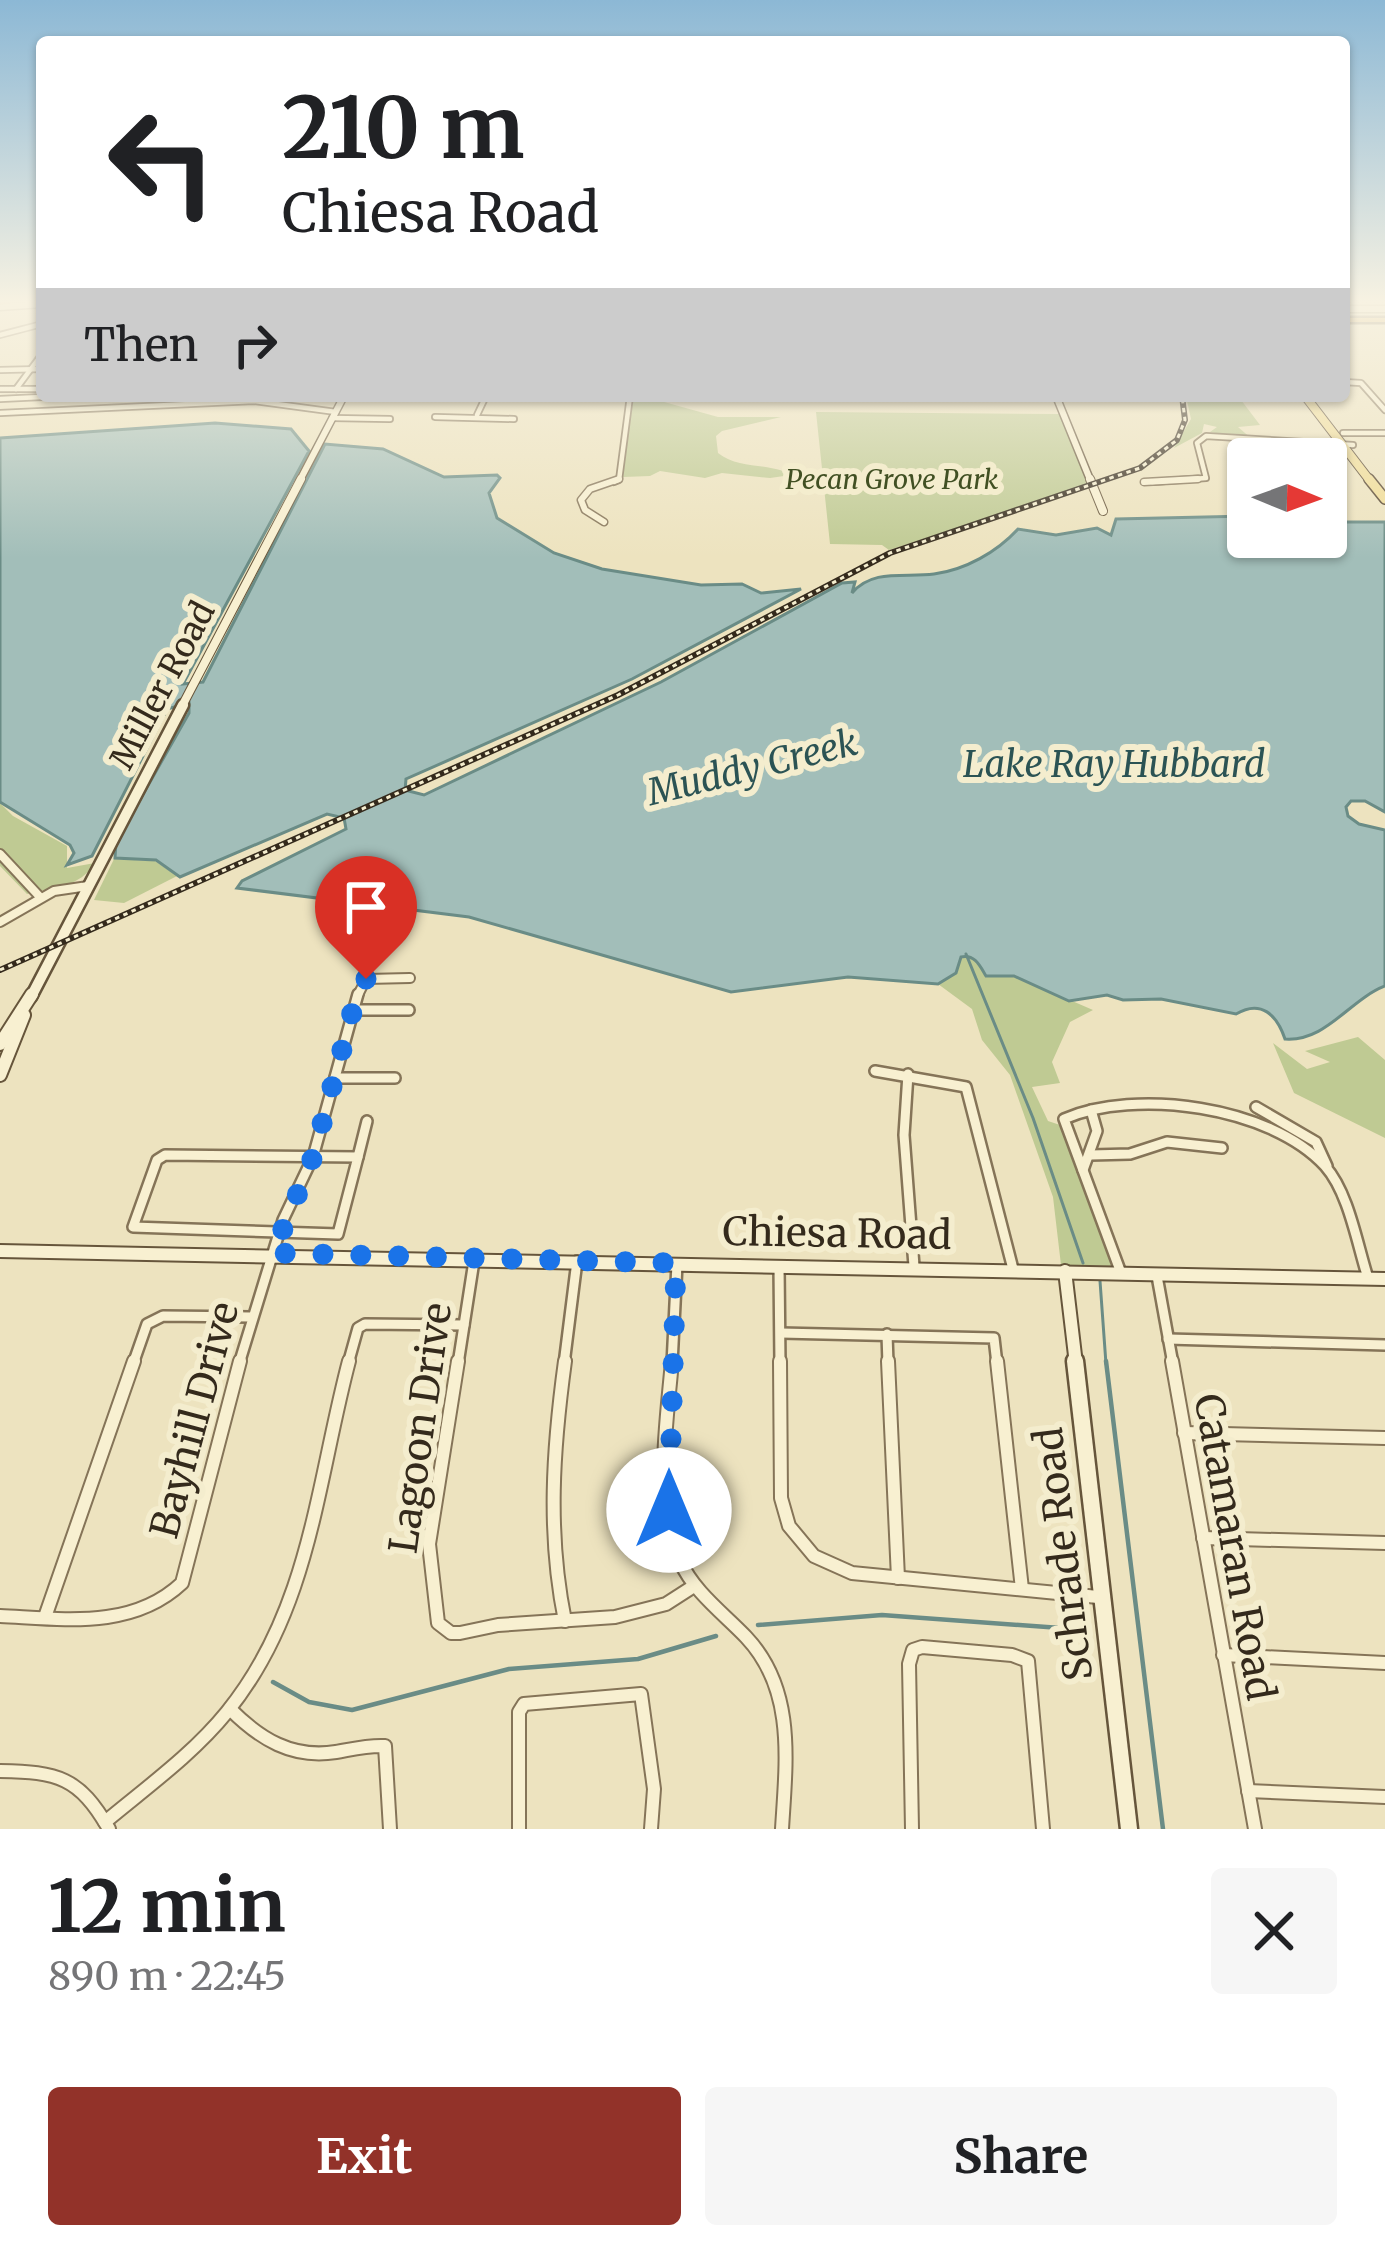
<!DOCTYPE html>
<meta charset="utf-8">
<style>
body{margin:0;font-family:Merriweather,serif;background:#f6f6f6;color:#202124;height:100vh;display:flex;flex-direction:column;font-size:45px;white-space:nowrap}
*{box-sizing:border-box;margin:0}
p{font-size:39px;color:#757577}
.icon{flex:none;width:66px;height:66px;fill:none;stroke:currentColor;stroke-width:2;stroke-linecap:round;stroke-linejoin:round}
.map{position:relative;height:1829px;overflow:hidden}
.drawer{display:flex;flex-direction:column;background:#fff;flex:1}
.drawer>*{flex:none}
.guide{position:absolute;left:36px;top:36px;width:1314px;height:366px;border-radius:12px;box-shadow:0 3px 9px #0004;background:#fff;color:#202124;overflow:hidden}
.needle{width:78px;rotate:91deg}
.fabs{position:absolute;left:1227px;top:438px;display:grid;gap:24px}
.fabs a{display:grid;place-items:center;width:120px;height:120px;border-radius:12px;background:#fff;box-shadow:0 3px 9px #0004;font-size:60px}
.pin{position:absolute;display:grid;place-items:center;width:102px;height:102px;color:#fff;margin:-123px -51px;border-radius:50% 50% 50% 0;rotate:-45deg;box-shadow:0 0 12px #0007}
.pin .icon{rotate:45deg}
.me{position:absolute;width:132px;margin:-66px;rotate:0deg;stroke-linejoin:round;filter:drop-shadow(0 0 9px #0008)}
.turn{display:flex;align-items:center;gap:42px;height:252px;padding:0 48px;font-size:54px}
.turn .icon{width:156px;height:156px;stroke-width:2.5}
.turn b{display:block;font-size:84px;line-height:102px}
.then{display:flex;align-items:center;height:114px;padding:0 48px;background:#0003;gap:24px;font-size:45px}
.round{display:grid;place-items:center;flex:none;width:126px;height:126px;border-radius:12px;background:#f6f6f6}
.headline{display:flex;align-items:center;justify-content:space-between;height:204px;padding:0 48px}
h1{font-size:72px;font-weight:700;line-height:90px}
.button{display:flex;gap:24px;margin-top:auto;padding:24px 48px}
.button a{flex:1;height:138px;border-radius:12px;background:#923229;color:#fff;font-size:48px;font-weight:700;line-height:138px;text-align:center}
.button a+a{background:#f6f6f6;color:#202124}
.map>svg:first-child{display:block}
.green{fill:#bfca93}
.water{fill:#a2beb9;stroke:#6a8c86;stroke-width:3}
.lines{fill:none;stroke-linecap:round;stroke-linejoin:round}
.stream-far1{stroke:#6a8c86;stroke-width:3}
.stream{stroke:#6a8c86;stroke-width:4.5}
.street-far4-casing{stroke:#857458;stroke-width:8}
.street-far3-casing{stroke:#857458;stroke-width:9}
.street-far2-casing{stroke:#857458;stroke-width:12}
.street-far1-casing{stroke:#857458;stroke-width:14}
.street-casing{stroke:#857458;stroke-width:16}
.secondary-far4-casing{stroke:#66553b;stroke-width:9}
.secondary-far3-casing{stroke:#66553b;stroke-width:10}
.secondary-far2-casing{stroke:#66553b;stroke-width:15}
.secondary-far1-casing{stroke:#66553b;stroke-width:16}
.secondary-casing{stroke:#66553b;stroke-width:21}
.primary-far1-casing{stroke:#52412c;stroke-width:10}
.primary-casing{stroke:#52412c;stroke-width:12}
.highway-casing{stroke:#52412c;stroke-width:5}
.street-far4{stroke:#f8f0d1;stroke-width:4.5}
.street-far3{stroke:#f8f0d1;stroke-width:6}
.street-far2{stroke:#f8f0d1;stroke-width:8}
.street-far1{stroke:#f8f0d1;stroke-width:9}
.street{stroke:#f8f0d1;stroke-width:12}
.secondary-far4{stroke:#f8f0d1;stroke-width:6}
.secondary-far3{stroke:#f8f0d1;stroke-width:8}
.secondary-far2{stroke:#f8f0d1;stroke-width:10}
.secondary-far1{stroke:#f8f0d1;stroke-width:12}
.secondary{stroke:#f8f0d1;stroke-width:16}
.primary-far1{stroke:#f0dc96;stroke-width:8}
.primary{stroke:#f0dc96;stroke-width:9}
.highway{fill:#dcab50;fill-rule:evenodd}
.rail-casing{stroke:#342a1c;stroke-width:6}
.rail{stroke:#f4edce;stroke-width:3;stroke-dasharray:4.5;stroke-linecap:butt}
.route{stroke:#1a73e8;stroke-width:21;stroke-dasharray:0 37.8}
.labels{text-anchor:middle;stroke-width:12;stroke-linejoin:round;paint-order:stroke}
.far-park-label{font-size:27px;font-style:italic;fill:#415023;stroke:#f4edce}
.street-label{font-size:33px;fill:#342a1c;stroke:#f4edce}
.water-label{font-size:36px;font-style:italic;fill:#2b5354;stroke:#f4edce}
.near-street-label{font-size:39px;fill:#342a1c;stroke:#f4edce}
</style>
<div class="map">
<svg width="1385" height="1829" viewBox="0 0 1385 1829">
<rect width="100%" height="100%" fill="#ede3bf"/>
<!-- green -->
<g class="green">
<polygon points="1186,396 1238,396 1260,425 1238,427 1252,439 1210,432 1217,427 1204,424 1202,433 1174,448 1191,419"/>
<path d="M657,400L718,417H781L722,431L716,436L718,453C739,470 769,462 791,475L770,478L722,473L705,478L660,471L650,476L623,477L632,401Z"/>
<polygon points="816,412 1060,414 1091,485 889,550 882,545 830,544"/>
<path d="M0,803L13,816L67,846V868L95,863C79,888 54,887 27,894L0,866Z"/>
<polygon points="114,859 155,861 177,876 124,903 94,900"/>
<polygon points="966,956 975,959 987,976 1014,976 1093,1010 1070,1022 1052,1062 1060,1083 1032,1087 1048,1121 1060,1125 1108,1242 1111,1266 1061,1265 1053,1197 1010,1075 982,1040 972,1009 938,984 956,973 961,957"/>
<polygon points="1358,1037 1385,1060 1385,1138 1294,1093 1273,1043 1307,1069 1330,1062 1305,1051"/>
</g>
<!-- water -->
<path class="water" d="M215,423L291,429L309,451L183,684L203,682L325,444L383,449L444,477L497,475L500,478L489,493L497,518L554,553L602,569L701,585L742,584L761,593L801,589L632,679L406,779L405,790L424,795L661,682L842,583L855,582L852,593C873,568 906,578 934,574C965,570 997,552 1018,529L1056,535L1097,528L1111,535L1116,519L1248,516V537H1326V522H1385V812L1365,801H1351L1346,807L1348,816L1359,824L1385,830V986C1349,1000 1326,1042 1285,1039C1277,1015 1261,999 1236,1014L1161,999L1123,1000L1107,995L1069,1001L1014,976H986C980,966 975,954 961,957L956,973L938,984L848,977L731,992L469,917L237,888L242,881L346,829L344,818L327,814L180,877L156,860L115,858L116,842L189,713V703L167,709L92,856L67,865L74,853L70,845L0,802V438Z"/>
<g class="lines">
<!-- stream-far1 -->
<g class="stream-far1">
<polyline points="966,954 1033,1118 1083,1263"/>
<polyline points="1100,1281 1106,1364"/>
</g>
<!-- stream -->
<g class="stream">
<polyline points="1106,1361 1163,1829"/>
<polyline points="758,1625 882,1615 1088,1630"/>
<polyline points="273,1682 309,1702 352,1710 509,1669 638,1659 716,1636"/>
</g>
<!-- street-far4 casing -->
<g class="street-far4-casing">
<g id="street-far4">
<polyline points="0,335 42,324"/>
<polyline points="0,370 42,369"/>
<polyline points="1344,382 1361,383 1385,410"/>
<polyline points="0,389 42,389"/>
<polyline points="16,389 42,354"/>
<polyline points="0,399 62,396"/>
<polyline points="0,413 254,401 336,412"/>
<polyline points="477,415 486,396"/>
<polyline points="435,417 514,419"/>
<polyline points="332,418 390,419"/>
<polyline points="1343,433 1385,433"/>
<polyline points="614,482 619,480 630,396"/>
<polyline points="1152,482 1206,478 1197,443 1206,436 1353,445"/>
</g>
</g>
<!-- street-far3 casing -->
<g class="street-far3-casing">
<g id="street-far3">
<polyline points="1144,482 1198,479"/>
<polyline points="1326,486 1332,490"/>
<polyline points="604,522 585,510 581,500 590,489 619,479"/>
</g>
</g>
<!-- street-far2 casing -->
<g class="street-far2-casing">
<g id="street-far2">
<polyline points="0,854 40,897"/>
<polyline points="0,922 54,891 88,886"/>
<polyline points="357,997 366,979 410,978"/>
</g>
</g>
<!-- street-far1 casing -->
<g class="street-far1-casing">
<g id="street-far1">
<polyline points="353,1010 409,1010"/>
<polyline points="875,1071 966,1087 1013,1269"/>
<polyline points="908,1074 904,1135 914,1266"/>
<polyline points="335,1078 395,1078"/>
<polyline points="1256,1107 1316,1142 1327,1166"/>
<polygon points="165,1155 358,1157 338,1234 133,1227 157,1160"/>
<polyline points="1091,1155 1130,1154 1167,1142 1222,1148"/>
<polyline points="358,1157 367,1121"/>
<polyline points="1083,1170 1097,1131 1091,1110"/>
<polyline points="779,1266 780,1364"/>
<path d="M1121,1273L1064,1119C1135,1088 1270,1106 1325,1166C1349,1193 1357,1244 1368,1278"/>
<polyline points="1157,1276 1173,1364"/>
<polyline points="781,1333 994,1338 997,1364"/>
<polyline points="887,1334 888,1364"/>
<polyline points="1168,1339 1385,1345"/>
<polyline points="133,1364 147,1324 163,1316 251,1317"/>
<polyline points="239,1364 283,1220 313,1157 358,994"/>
<polyline points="348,1364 358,1328 365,1324 464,1325"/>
<polyline points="458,1364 474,1261"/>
<polyline points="564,1364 577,1261"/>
<polyline points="672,1364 677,1264"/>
</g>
</g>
<!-- street casing -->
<g class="street-casing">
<g id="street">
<polyline points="458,1361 429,1544 438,1623 451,1633 460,1633 498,1625 615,1617 666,1604 694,1586"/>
<path d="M565,1361C553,1449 547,1533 565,1621"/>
<path d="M672,1361C667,1422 653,1503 680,1561C694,1592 723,1613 746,1637C796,1690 786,1762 782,1829"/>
<polyline points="780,1361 781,1498 789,1526 814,1556 852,1573 1098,1597"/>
<polyline points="888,1361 898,1578"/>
<polyline points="997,1361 1022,1589"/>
<polyline points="1172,1361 1255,1829"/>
<polyline points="1184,1433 1385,1438"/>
<polyline points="1203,1538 1385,1543"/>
<path d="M0,1616C63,1619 132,1630 182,1583L240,1361"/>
<polyline points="45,1617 134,1361"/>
<polyline points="1223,1655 1385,1663"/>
<path d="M230,1709C260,1739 292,1759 336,1752C353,1749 368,1745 385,1746L390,1829"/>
<path d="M0,1771C58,1772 79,1777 109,1829"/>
<polyline points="1248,1791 1385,1797"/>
<path d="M105,1822C147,1787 193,1754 227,1712C310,1610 317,1482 349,1361"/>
<polyline points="519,1829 519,1712 524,1704 641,1694 654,1789 651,1829"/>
<polyline points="912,1829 909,1664 913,1650 922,1647 1012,1655 1028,1661 1043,1829"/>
</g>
</g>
<!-- secondary-far4 casing -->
<g class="secondary-far4-casing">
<g id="secondary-far4">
<polyline points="0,307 42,304"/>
<polyline points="1344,309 1385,309"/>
<polyline points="1056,396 1091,482"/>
<polyline points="299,482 344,396"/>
</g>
</g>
<!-- secondary-far3 casing -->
<g class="secondary-far3-casing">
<g id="secondary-far3">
<polyline points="1090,479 1103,511"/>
<polyline points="181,708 301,479"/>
</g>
</g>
<!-- secondary-far2 casing -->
<g class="secondary-far2-casing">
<polyline id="secondary-far2" points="31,997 183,705"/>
</g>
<!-- secondary-far1 casing -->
<g class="secondary-far1-casing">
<g id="secondary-far1">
<polyline points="0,1044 32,994"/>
<polyline points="0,1075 24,1015"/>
<polyline points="0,1251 1385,1279"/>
<polyline points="1065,1271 1076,1364"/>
</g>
</g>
<!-- secondary casing -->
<g class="secondary-casing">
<polyline id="secondary" points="1075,1361 1129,1829"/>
</g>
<!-- primary-far1 casing -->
<g class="primary-far1-casing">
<polyline id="primary-far1" points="1305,396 1371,482"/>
</g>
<!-- primary casing -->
<g class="primary-casing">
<polyline id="primary" points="1369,479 1385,499"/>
</g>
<!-- highway casing -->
<g class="highway-casing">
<g id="highway">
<polygon points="0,302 16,302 0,305"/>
<rect x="1344" y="318" width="41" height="4"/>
</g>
</g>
<!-- street-far4 -->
<use href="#street-far4" class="street-far4"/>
<!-- street-far3 -->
<use href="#street-far3" class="street-far3"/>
<!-- street-far2 -->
<use href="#street-far2" class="street-far2"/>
<!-- street-far1 -->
<use href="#street-far1" class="street-far1"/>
<!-- street -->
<use href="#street" class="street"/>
<!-- secondary-far4 -->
<use href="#secondary-far4" class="secondary-far4"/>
<!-- secondary-far3 -->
<use href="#secondary-far3" class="secondary-far3"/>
<!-- secondary-far2 -->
<use href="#secondary-far2" class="secondary-far2"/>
<!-- secondary-far1 -->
<use href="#secondary-far1" class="secondary-far1"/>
<!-- secondary -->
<use href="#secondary" class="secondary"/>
<!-- primary-far1 -->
<use href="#primary-far1" class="primary-far1"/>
<!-- primary -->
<use href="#primary" class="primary"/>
<!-- highway -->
<use href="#highway" class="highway"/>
<!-- rail casing -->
<g class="rail-casing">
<polyline id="rail" points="0,970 618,695 890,553 1140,468 1177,440 1185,420 1182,396"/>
</g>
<!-- rail -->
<use href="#rail" class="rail"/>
</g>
<!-- sky -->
<linearGradient id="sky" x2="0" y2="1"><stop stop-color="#8cb8d5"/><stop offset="0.54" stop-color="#f7f2e2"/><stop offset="1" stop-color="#f7f2e2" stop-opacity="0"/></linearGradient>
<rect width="1385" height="558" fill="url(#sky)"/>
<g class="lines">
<!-- route -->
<polyline class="route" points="366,979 356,998 313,1157 273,1253 676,1263 669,1510"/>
</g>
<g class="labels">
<!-- far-park labels -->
<g class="far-park-label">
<text x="892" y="489">Pecan Grove Park</text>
</g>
<!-- street labels -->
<g class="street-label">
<text transform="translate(162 685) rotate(-62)" y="12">Miller Road</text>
</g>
<!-- water labels -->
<g class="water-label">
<text x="1114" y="777">Lake Ray Hubbard</text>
<text transform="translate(752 767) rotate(-14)" y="13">Muddy Creek</text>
</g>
<!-- near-street labels -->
<g class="near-street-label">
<text transform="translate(837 1233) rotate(1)" y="14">Chiesa Road</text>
<text transform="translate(194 1420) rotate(-75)" y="14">Bayhill Drive</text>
<text transform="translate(420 1428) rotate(-82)" y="14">Lagoon Drive</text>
<text transform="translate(1235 1547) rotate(80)" y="14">Catamaran Road</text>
<text transform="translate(1063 1554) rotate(-97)" y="14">Schrade Road</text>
</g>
</g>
</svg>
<div class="fabs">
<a><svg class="needle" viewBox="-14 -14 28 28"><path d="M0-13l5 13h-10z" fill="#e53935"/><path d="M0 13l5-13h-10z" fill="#757577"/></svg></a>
</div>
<div class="pin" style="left:366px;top:979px;background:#d93025"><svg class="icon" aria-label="arrive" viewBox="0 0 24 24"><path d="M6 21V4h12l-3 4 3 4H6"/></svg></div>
<svg class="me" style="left:669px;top:1510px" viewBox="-20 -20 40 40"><circle r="19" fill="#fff"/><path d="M0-13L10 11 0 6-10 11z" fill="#1a73e8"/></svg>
<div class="guide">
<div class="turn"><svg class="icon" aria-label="left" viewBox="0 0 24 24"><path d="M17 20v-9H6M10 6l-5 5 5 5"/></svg><div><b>210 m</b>Chiesa Road</div></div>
<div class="then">Then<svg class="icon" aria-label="right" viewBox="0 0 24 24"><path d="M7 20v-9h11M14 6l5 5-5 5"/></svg></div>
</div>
</div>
<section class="drawer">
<div class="headline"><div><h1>12 min</h1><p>890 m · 22:45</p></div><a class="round"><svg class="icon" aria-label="close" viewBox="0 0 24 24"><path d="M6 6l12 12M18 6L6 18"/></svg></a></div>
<div class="button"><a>Exit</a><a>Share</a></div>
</section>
